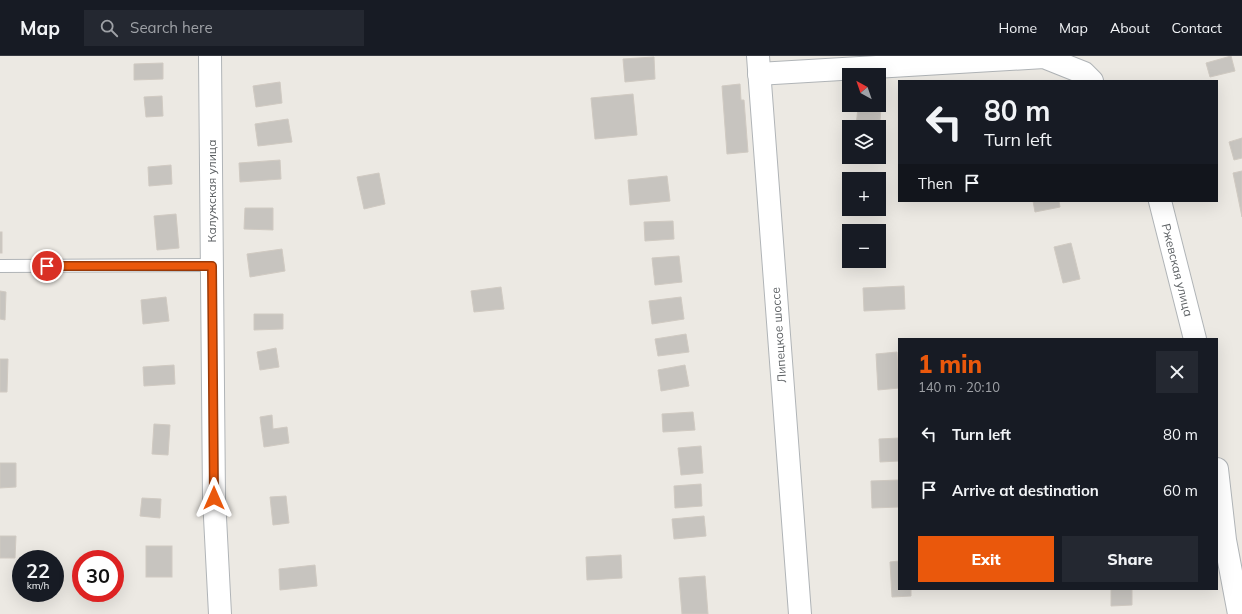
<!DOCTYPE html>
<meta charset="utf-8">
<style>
body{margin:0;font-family:Mulish,sans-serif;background:#242831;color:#f1f3f6;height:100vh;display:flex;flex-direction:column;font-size:15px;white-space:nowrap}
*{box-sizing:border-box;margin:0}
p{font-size:13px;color:#9ea1a6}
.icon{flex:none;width:22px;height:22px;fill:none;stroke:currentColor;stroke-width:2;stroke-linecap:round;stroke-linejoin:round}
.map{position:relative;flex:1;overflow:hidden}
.side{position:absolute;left:898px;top:282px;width:320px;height:252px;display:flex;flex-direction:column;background:#171b24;border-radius:0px;box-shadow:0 4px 16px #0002}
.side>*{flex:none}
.guide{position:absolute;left:898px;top:24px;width:320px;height:122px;border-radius:0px;box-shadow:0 4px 16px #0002;background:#171b24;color:#f1f3f6;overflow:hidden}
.needle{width:26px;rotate:320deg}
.tools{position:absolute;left:842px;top:12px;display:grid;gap:8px}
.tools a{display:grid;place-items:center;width:44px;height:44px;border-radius:0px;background:#171b24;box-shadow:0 4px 16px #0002;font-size:20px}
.speed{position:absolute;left:12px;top:494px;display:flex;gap:8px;font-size:20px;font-weight:700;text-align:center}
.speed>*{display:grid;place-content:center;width:52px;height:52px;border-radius:50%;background:#171b24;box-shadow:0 4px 16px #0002;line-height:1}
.speed small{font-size:10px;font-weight:400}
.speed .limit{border:6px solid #d22;background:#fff;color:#111}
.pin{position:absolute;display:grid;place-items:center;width:34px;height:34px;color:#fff;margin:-17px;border:2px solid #fff;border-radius:50%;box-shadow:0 1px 4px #0007}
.me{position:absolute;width:44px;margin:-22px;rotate:0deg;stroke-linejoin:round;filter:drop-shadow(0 0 3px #0008)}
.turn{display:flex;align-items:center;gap:14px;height:84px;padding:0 20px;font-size:18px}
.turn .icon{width:52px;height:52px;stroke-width:2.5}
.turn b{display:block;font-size:28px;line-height:34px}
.then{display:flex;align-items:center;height:38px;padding:0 20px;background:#0003;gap:8px;font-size:15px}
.round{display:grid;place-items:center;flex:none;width:42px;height:42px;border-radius:0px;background:#242831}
.summary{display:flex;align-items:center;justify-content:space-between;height:68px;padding:0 20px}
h1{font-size:24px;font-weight:800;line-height:30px;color:#ea580c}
.primary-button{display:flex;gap:8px;margin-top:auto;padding:8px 20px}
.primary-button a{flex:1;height:46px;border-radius:0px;background:#ea580c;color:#fff;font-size:16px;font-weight:800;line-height:46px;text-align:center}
.primary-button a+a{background:#242831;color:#f1f3f6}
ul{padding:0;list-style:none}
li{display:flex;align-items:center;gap:12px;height:56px;padding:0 20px}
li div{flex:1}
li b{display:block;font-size:15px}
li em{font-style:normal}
header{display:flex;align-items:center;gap:24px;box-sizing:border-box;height:56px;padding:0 20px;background:#171b24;border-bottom:1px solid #363941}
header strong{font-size:19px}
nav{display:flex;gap:22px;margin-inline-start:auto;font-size:14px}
.search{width:280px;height:36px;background:#242831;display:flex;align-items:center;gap:10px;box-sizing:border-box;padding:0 14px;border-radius:0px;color:#9ea1a6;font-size:15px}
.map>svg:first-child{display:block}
.building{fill:#c7c4bf;stroke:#d0cac2}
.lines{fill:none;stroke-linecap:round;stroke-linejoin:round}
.service-casing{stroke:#b0b4b7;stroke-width:14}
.minor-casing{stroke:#b0b4b7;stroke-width:24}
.tertiary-casing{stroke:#b0b4b7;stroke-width:24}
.service{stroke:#fff;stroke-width:12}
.minor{stroke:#fff;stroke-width:22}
.tertiary{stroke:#fff;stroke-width:22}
.route-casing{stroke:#983908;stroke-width:10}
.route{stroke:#ea580c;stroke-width:7}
.labels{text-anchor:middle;stroke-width:4;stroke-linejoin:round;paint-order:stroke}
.street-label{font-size:12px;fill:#5b5f62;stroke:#fff}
</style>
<header>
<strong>Map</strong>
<div class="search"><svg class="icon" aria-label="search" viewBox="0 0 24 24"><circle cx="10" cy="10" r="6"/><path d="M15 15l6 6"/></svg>Search here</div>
<nav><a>Home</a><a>Map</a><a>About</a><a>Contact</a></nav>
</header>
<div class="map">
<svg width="1242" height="558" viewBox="0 0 1242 558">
<rect width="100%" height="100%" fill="#ece9e3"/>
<!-- building -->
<g class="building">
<polygon points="1231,0 1235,15 1210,21 1206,7"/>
<polygon points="654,1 655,23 625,26 623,3"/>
<polygon points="163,7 163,23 134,24 134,8"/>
<polygon points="280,26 282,47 256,51 253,30"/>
<polygon points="740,28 741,44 744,44 748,96 727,98 722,30"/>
<polygon points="633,38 637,79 595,83 591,42"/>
<polygon points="162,40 163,60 146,61 144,41"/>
<polygon points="858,51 881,52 879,78 879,71 856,71"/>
<polygon points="288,63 292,86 258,90 255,68"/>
<polygon points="1242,82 1242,102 1234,104 1229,86"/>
<polygon points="280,104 281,123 240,126 239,107"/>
<polygon points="171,109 172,128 149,130 148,111"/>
<polygon points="1242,115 1242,161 1233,117"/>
<polygon points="379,117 385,148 364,153 357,121"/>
<polygon points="877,118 877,123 859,123 858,120"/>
<polygon points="667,120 670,145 630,149 628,124"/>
<polygon points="1033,145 1059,145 1060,151 1035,156"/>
<polygon points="245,152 273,152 273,174 244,173"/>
<polygon points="176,158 179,192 157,194 154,160"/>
<polygon points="673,165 674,183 645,185 644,166"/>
<rect x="0" y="176" width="2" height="21"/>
<polygon points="879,182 882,182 882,209 867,209 867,205 879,205"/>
<polygon points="1071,187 1080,223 1063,227 1054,191"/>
<polygon points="282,193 285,215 250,221 247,198"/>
<polygon points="679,200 682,226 655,229 652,202"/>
<polygon points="904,230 905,253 864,255 863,232"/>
<polygon points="501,231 504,253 474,256 471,235"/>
<polygon points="0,235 6,236 5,264 0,263"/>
<polygon points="166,241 169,265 143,268 141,244"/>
<polygon points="681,241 684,263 652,268 649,245"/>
<polygon points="254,258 283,258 283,273 254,274"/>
<polygon points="686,278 689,296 658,300 655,283"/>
<polygon points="276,292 279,311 260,314 257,296"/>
<polygon points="897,296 899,332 878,334 876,298"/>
<polygon points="0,303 8,303 7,336 0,336"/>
<polygon points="174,309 175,328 144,330 143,311"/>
<polygon points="685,309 689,330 661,335 658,314"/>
<polygon points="693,356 695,374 663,376 662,358"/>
<polygon points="272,359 273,373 287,371 289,387 264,391 260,361"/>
<polygon points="154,368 170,369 168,399 152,398"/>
<polygon points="899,382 899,405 880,406 879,383"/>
<polygon points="701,390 703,417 681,419 678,392"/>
<polygon points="0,407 16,407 16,431 0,432"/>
<polygon points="899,424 899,451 872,452 871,425"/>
<polygon points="701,428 702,450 675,452 674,430"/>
<polygon points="286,440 289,467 273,469 270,441"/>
<polygon points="142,442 161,443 160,462 140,460"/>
<polygon points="704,460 706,480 674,483 672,463"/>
<polygon points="0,480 16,480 15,502 0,502"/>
<rect x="146" y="490" width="26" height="31"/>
<polygon points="621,499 622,522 587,524 586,501"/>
<polygon points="899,505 899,533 911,533 911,540 892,541 890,506"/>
<polygon points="315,509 317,530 280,534 279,513"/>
<polygon points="705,520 708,558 682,558 679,522"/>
<polygon points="1111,533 1132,533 1132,549 1111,550"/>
</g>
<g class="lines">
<!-- service casing -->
<g class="service-casing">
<polyline id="service" points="0,210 212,209"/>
</g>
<!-- minor casing -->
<g class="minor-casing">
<g id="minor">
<polyline points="210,0 214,442 220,558"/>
<polyline points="759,18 1044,1 1084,17 1092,25"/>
<polyline points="1160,145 1195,283"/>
<polyline points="1217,413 1225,484 1239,558"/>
</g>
</g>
<!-- tertiary casing -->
<g class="tertiary-casing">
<polyline id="tertiary" points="758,0 800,558"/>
</g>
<!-- service -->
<use href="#service" class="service"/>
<!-- minor -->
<use href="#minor" class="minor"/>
<!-- tertiary -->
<use href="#tertiary" class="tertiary"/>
</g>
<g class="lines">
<!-- route casing -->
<g class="route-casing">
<polyline id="route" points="47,210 212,210 214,442"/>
</g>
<!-- route -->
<use href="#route" class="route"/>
</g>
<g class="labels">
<!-- street labels -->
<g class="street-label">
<text transform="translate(212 135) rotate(-90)" y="4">Калужская улица</text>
<text transform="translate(1177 214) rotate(76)" y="4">Ржевская улица</text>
<text transform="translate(779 279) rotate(-94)" y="4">Липецкое шоссе</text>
</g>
</g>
</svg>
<div class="tools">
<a><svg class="needle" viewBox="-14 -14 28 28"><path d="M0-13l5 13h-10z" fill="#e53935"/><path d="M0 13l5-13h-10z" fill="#9ea1a6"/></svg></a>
<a><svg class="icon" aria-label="layers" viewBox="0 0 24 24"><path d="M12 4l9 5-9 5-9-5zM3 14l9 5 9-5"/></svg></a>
<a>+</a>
<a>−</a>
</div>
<div class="speed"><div>22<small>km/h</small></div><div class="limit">30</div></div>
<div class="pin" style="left:47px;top:210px;background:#d93025"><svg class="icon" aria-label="arrive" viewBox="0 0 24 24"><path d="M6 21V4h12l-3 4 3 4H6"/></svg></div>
<svg class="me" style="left:214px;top:442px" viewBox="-20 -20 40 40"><path d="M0-17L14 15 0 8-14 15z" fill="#ea580c" stroke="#fff" stroke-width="4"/></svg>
<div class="guide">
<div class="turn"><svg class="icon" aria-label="left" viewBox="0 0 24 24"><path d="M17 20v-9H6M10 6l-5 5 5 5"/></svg><div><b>80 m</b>Turn left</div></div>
<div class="then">Then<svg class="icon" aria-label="arrive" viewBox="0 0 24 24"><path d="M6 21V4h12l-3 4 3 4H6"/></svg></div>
</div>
<section class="side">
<div class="summary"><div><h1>1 min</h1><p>140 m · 20:10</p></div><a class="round"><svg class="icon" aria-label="close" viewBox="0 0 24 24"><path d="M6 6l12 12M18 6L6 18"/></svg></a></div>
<ul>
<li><svg class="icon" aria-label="left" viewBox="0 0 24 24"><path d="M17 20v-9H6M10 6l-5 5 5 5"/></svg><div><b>Turn left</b></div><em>80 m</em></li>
<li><svg class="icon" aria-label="arrive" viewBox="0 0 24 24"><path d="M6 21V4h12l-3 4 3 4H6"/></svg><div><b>Arrive at destination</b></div><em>60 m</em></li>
</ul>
<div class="primary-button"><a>Exit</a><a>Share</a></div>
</section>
</div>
